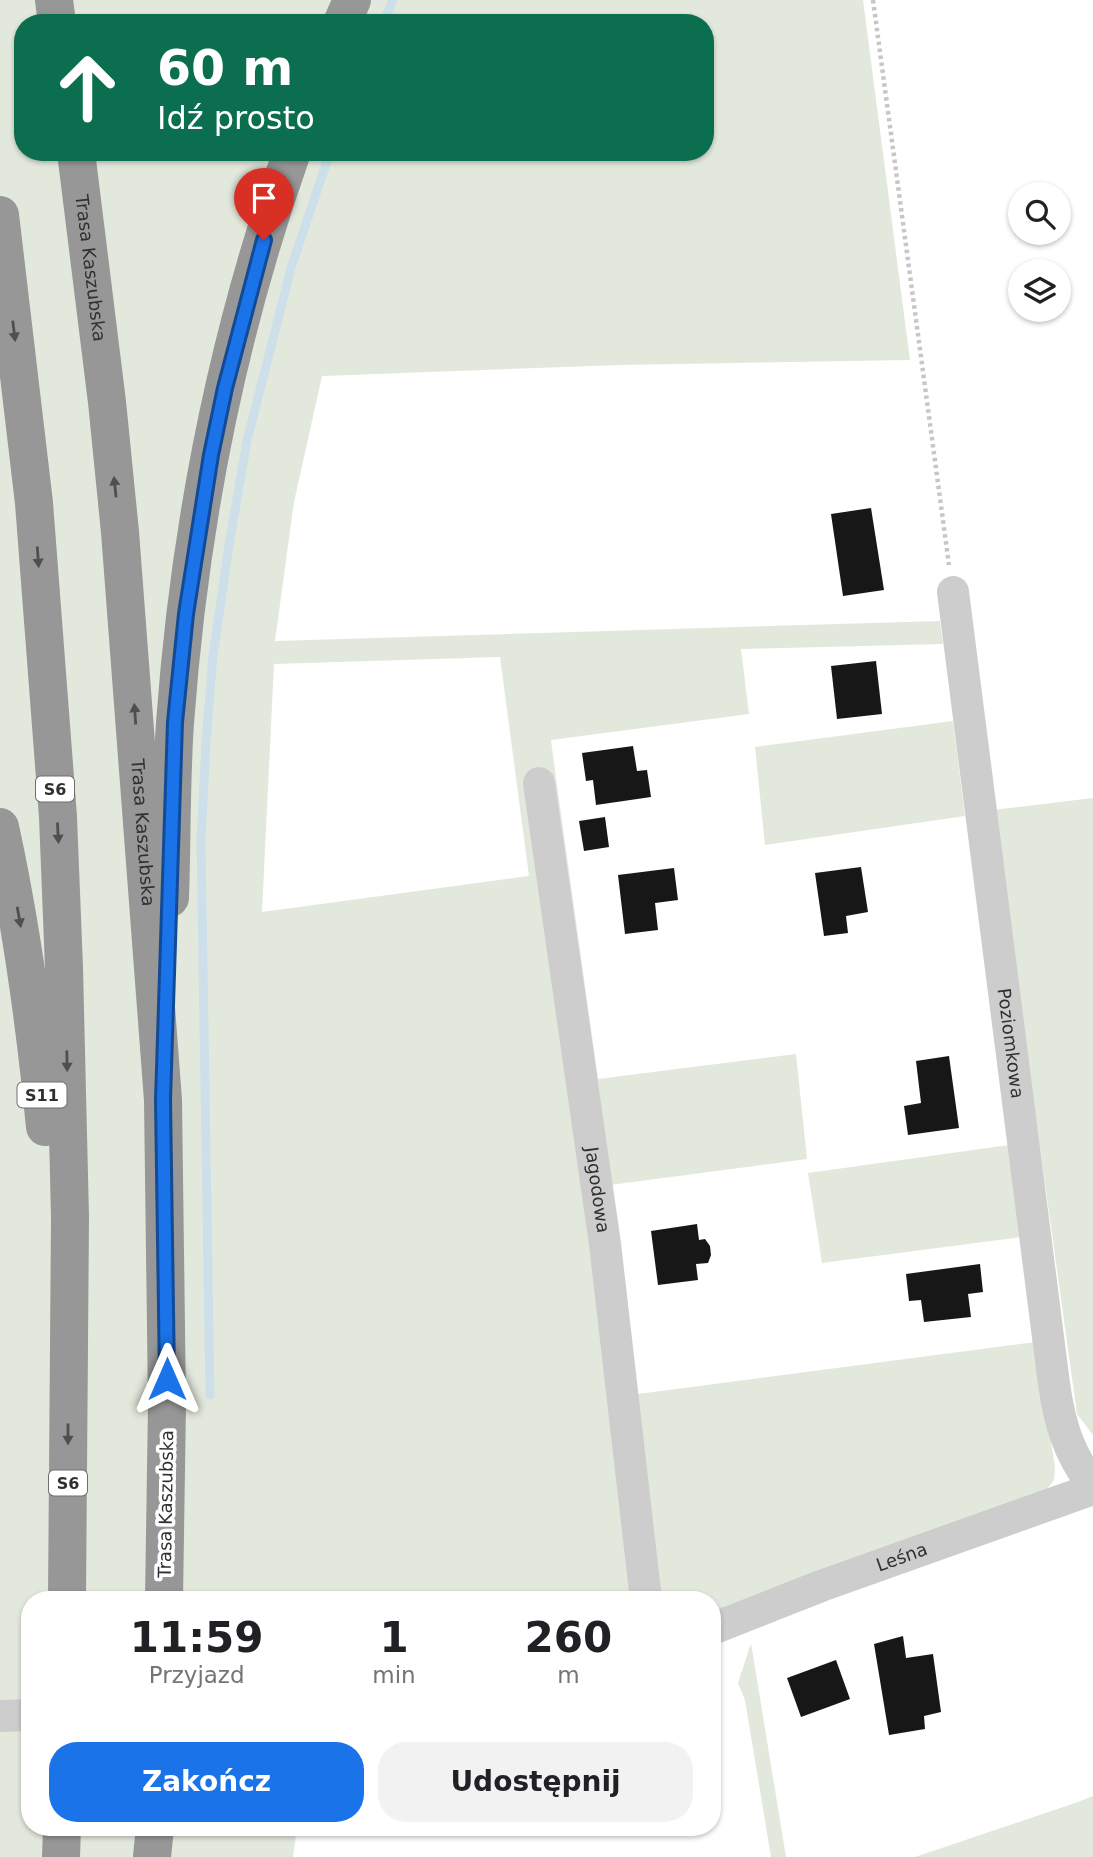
<!DOCTYPE html>
<html lang="pl">
<meta charset="utf-8">
<style>
body{margin:0;font-family:"DejaVu Sans",sans-serif;background:#f2f2f2;color:#202124;height:100vh;display:flex;flex-direction:column;font-size:26px;white-space:nowrap}
*{box-sizing:border-box;margin:0}
p{font-size:23px;color:#757577}
.icon{flex:none;width:38px;height:38px;fill:none;stroke:currentColor;stroke-width:2;stroke-linecap:round;stroke-linejoin:round}
.map{position:relative;flex:1;overflow:hidden}
.sheet{position:absolute;left:21px;top:1591px;width:700px;height:245px;display:flex;flex-direction:column;background:#fff;border-radius:28px;box-shadow:0 2px 5px #0004}
.sheet>*{flex:none}
.banner{position:absolute;left:14px;top:14px;width:700px;height:147px;border-radius:28px;box-shadow:0 2px 5px #0004;background:#0b6e4f;color:#fff;overflow:hidden}
.controls{position:absolute;left:1008px;top:182px;display:grid;gap:14px}
.controls a{display:grid;place-items:center;width:63px;height:63px;border-radius:50%;background:#fff;box-shadow:0 2px 5px #0004;font-size:35px}
.pin{position:absolute;display:grid;place-items:center;width:60px;height:60px;color:#fff;margin:-72px -30px;border-radius:50% 50% 50% 0;rotate:-45deg;box-shadow:0 0 7px #0007}
.pin .icon{rotate:45deg}
.me{position:absolute;width:77px;margin:-38px;rotate:0deg;stroke-linejoin:round;filter:drop-shadow(0 0 5px #0008)}
.turn{display:flex;align-items:center;gap:24px;height:147px;padding:0 28px;font-size:32px}
.turn .icon{width:91px;height:91px;stroke-width:2.5}
.turn b{display:block;font-size:49px;line-height:60px}
.eta{display:flex;justify-content:space-evenly;align-items:center;height:119px;text-align:center}
.eta b{font-size:42px;font-weight:600;line-height:49px}
.button{display:flex;gap:14px;margin-top:auto;padding:14px 28px}
.button a{flex:1;height:80px;border-radius:28px;background:#1a73e8;color:#fff;font-size:28px;font-weight:600;line-height:80px;text-align:center}
.button a+a{background:#f2f2f2;color:#202124}
.map>svg:first-child{display:block}
.green{fill:#e3e8dc;fill-rule:evenodd}
.lines{fill:none;stroke-linecap:round;stroke-linejoin:round}
.stream{stroke:#cde0e9;stroke-width:9}
.building{fill:#171717}
.path{stroke:#c7c7c7;stroke-width:4.5;stroke-dasharray:3.5 3.5;stroke-linecap:butt}
.street{stroke:#cdcdcd;stroke-width:32}
.highway{stroke:#979797;stroke-width:38}
.oneway{fill:#4f4f4f}
.route-casing{stroke:#114b97;stroke-width:18}
.route{stroke:#1a73e8;stroke-width:12}
.labels{text-anchor:middle;stroke-width:7;stroke-linejoin:round;paint-order:stroke}
.shield{fill:#fff;stroke:#6e6e6e;stroke-width:2}
.shield-label{font-size:16px;font-weight:bold;fill:#303030}
.street-label{font-size:18px;fill:#303030;stroke:#fff}
</style>
<div class="map">
<svg width="1093" height="1857" viewBox="0 0 1093 1857">
<rect width="100%" height="100%" fill="#fff"/>
<!-- green -->
<g class="green">
<path d="M0,0H863L910,360L619,365L322,376L294,502L275,641L940,621L943,644L741,649L749,714L551,740L556,778L598,1079L796,1054L807,1159L610,1185L638,1394L1035,1342L1055,1467L1054,1480L1041,1497L712,1617V1600H30V1827H297L293,1857H0ZM23,23H705V152H23ZM500,657L529,876L262,912L274,664Z"/>
<polygon points="953,721 965,816 765,845 755,747"/>
<polygon points="1093,798 1093,1435 1077,1414 993,810"/>
<polygon points="1009,1145 1021,1237 822,1263 808,1173"/>
<polygon points="751,1643 786,1857 771,1857 745,1700 738,1683"/>
<polygon points="1093,1796 1093,1857 915,1857 1078,1802"/>
</g>
<g class="lines">
<!-- stream -->
<g class="stream">
<polyline points="383,23 393,0"/>
<polyline points="210,1395 201,841 206,742 213,655 230,539 247,441 291,268 330,152"/>
</g>
</g>
<!-- building -->
<g class="building">
<polygon points="871,508 884,590 843,596 831,514"/>
<polygon points="876,661 882,714 837,719 831,666"/>
<polygon points="633,746 637,771 647,770 651,797 596,805 593,780 586,781 582,753"/>
<polygon points="605,817 609,847 584,851 579,821"/>
<polygon points="861,867 868,912 846,916 848,933 824,936 815,873"/>
<polygon points="674,868 678,900 655,903 658,930 625,934 618,875"/>
<polygon points="949,1056 959,1128 908,1135 904,1106 921,1103 916,1061"/>
<polygon points="697,1224 699,1240 705,1239 710,1246 711,1255 708,1263 696,1264 698,1280 658,1285 651,1231"/>
<polygon points="980,1264 983,1292 968,1294 971,1317 924,1322 921,1300 909,1301 906,1274"/>
<polygon points="903,1636 906,1658 933,1654 941,1712 924,1716 925,1729 889,1735 874,1644"/>
<polygon points="836,1660 850,1699 801,1717 787,1678"/>
</g>
<g class="lines">
<!-- path -->
<polyline class="path" points="873,0 949,565"/>
<!-- street -->
<g class="street">
<path id="s1" d="M953,592L1054,1384C1060,1425 1068,1452 1093,1486"/>
<path id="s2" d="M539,783L605,1244L646,1600"/>
<path id="s3" d="M712,1629L821,1586L1093,1489"/>
<polyline points="0,1716 30,1715"/>
</g>
<!-- highway -->
<g class="highway">
<polyline points="54,0 57,23"/>
<polyline points="342,23 352,0"/>
<path id="s4" d="M76,152L107,402L120,532L163,1100L167,1404L164,1600"/>
<polyline points="0,215 34,503 58,817 64,968 70,1217 67,1600"/>
<path d="M0,827C22,928 35,1024 45,1127"/>
<path d="M170,898C172,840 171,781 175,723C189,530 227,335 292,152"/>
<polyline points="61,1857 62,1827"/>
<polyline points="152,1857 155,1827"/>
</g>
</g>
<!-- one-way arrows -->
<defs><path id="oneway-solid" d="M-6-.8H1V-3.2L6.5 0L1 3.2V.8H-6Z" transform="scale(1.75)"/></defs>
<g class="oneway">
<use href="#oneway-solid" transform="translate(14 331) rotate(83)"/>
<use href="#oneway-solid" transform="translate(115 487) rotate(-96)"/>
<use href="#oneway-solid" transform="translate(38 557) rotate(86)"/>
<use href="#oneway-solid" transform="translate(135 714) rotate(-94)"/>
<use href="#oneway-solid" transform="translate(58 833) rotate(87)"/>
<use href="#oneway-solid" transform="translate(19 917) rotate(80)"/>
<use href="#oneway-solid" transform="translate(67 1061) rotate(89)"/>
<use href="#oneway-solid" transform="translate(68 1434) rotate(90)"/>
</g>
<g class="lines">
<!-- route casing -->
<g class="route-casing">
<polyline id="route" points="167,1379 163,1100 175,722 186,614 211,455 225,388 264,240"/>
</g>
<!-- route -->
<use href="#route" class="route"/>
</g>
<g class="labels">
<!-- shield labels -->
<g class="shield">
<rect x="36" y="776.5" width="38" height="25" rx="5"/>
<rect x="17.5" y="1082.5" width="49" height="25" rx="5"/>
<rect x="49" y="1470.5" width="38" height="25" rx="5"/>
</g>
<g class="shield-label">
<text x="55" y="795">S6</text>
<text x="42" y="1101">S11</text>
<text x="68" y="1489">S6</text>
</g>
<!-- street labels -->
<g class="street-label">
<text dy="6" stroke="none"><textPath href="#s4" startOffset="117">Trasa Kaszubska</textPath></text>
<text dy="6" stroke="none"><textPath href="#s4" startOffset="684">Trasa Kaszubska</textPath></text>
<text dy="6" stroke="none"><textPath href="#s1" startOffset="455">Poziomkowa</textPath></text>
<text dy="6" stroke="none"><textPath href="#s2" startOffset="411">Jagodowa</textPath></text>
<text transform="translate(166 1504) rotate(-89)" y="6">Trasa Kaszubska</text>
<text dy="6" stroke="none"><textPath href="#s3" startOffset="203">Leśna</textPath></text>
</g>
</g>
</svg>
<div class="controls">
<a><svg class="icon" aria-label="search" viewBox="0 0 24 24"><circle cx="10" cy="10" r="6"/><path d="M15 15l6 6"/></svg></a>
<a><svg class="icon" aria-label="layers" viewBox="0 0 24 24"><path d="M12 4l9 5-9 5-9-5zM3 14l9 5 9-5"/></svg></a>
</div>
<div class="pin" style="left:264px;top:240px;background:#d93025"><svg class="icon" aria-label="arrive" viewBox="0 0 24 24"><path d="M6 21V4h12l-3 4 3 4H6"/></svg></div>
<svg class="me" style="left:167px;top:1379px" viewBox="-20 -20 40 40"><path d="M0-17L14 15 0 8-14 15z" fill="#1a73e8" stroke="#fff" stroke-width="4"/></svg>
<div class="banner">
<div class="turn"><svg class="icon" aria-label="ahead" viewBox="0 0 24 24"><path d="M12 20V5M6 11l6-6 6 6"/></svg><div><b>60 m</b>Idź prosto</div></div>
</div>
<section class="sheet">
<div class="eta">
<div><b>11:59</b><p>Przyjazd</p></div>
<div><b>1</b><p>min</p></div>
<div><b>260</b><p>m</p></div>
</div>
<div class="button"><a>Zakończ</a><a>Udostępnij</a></div>
</section>
</div>
